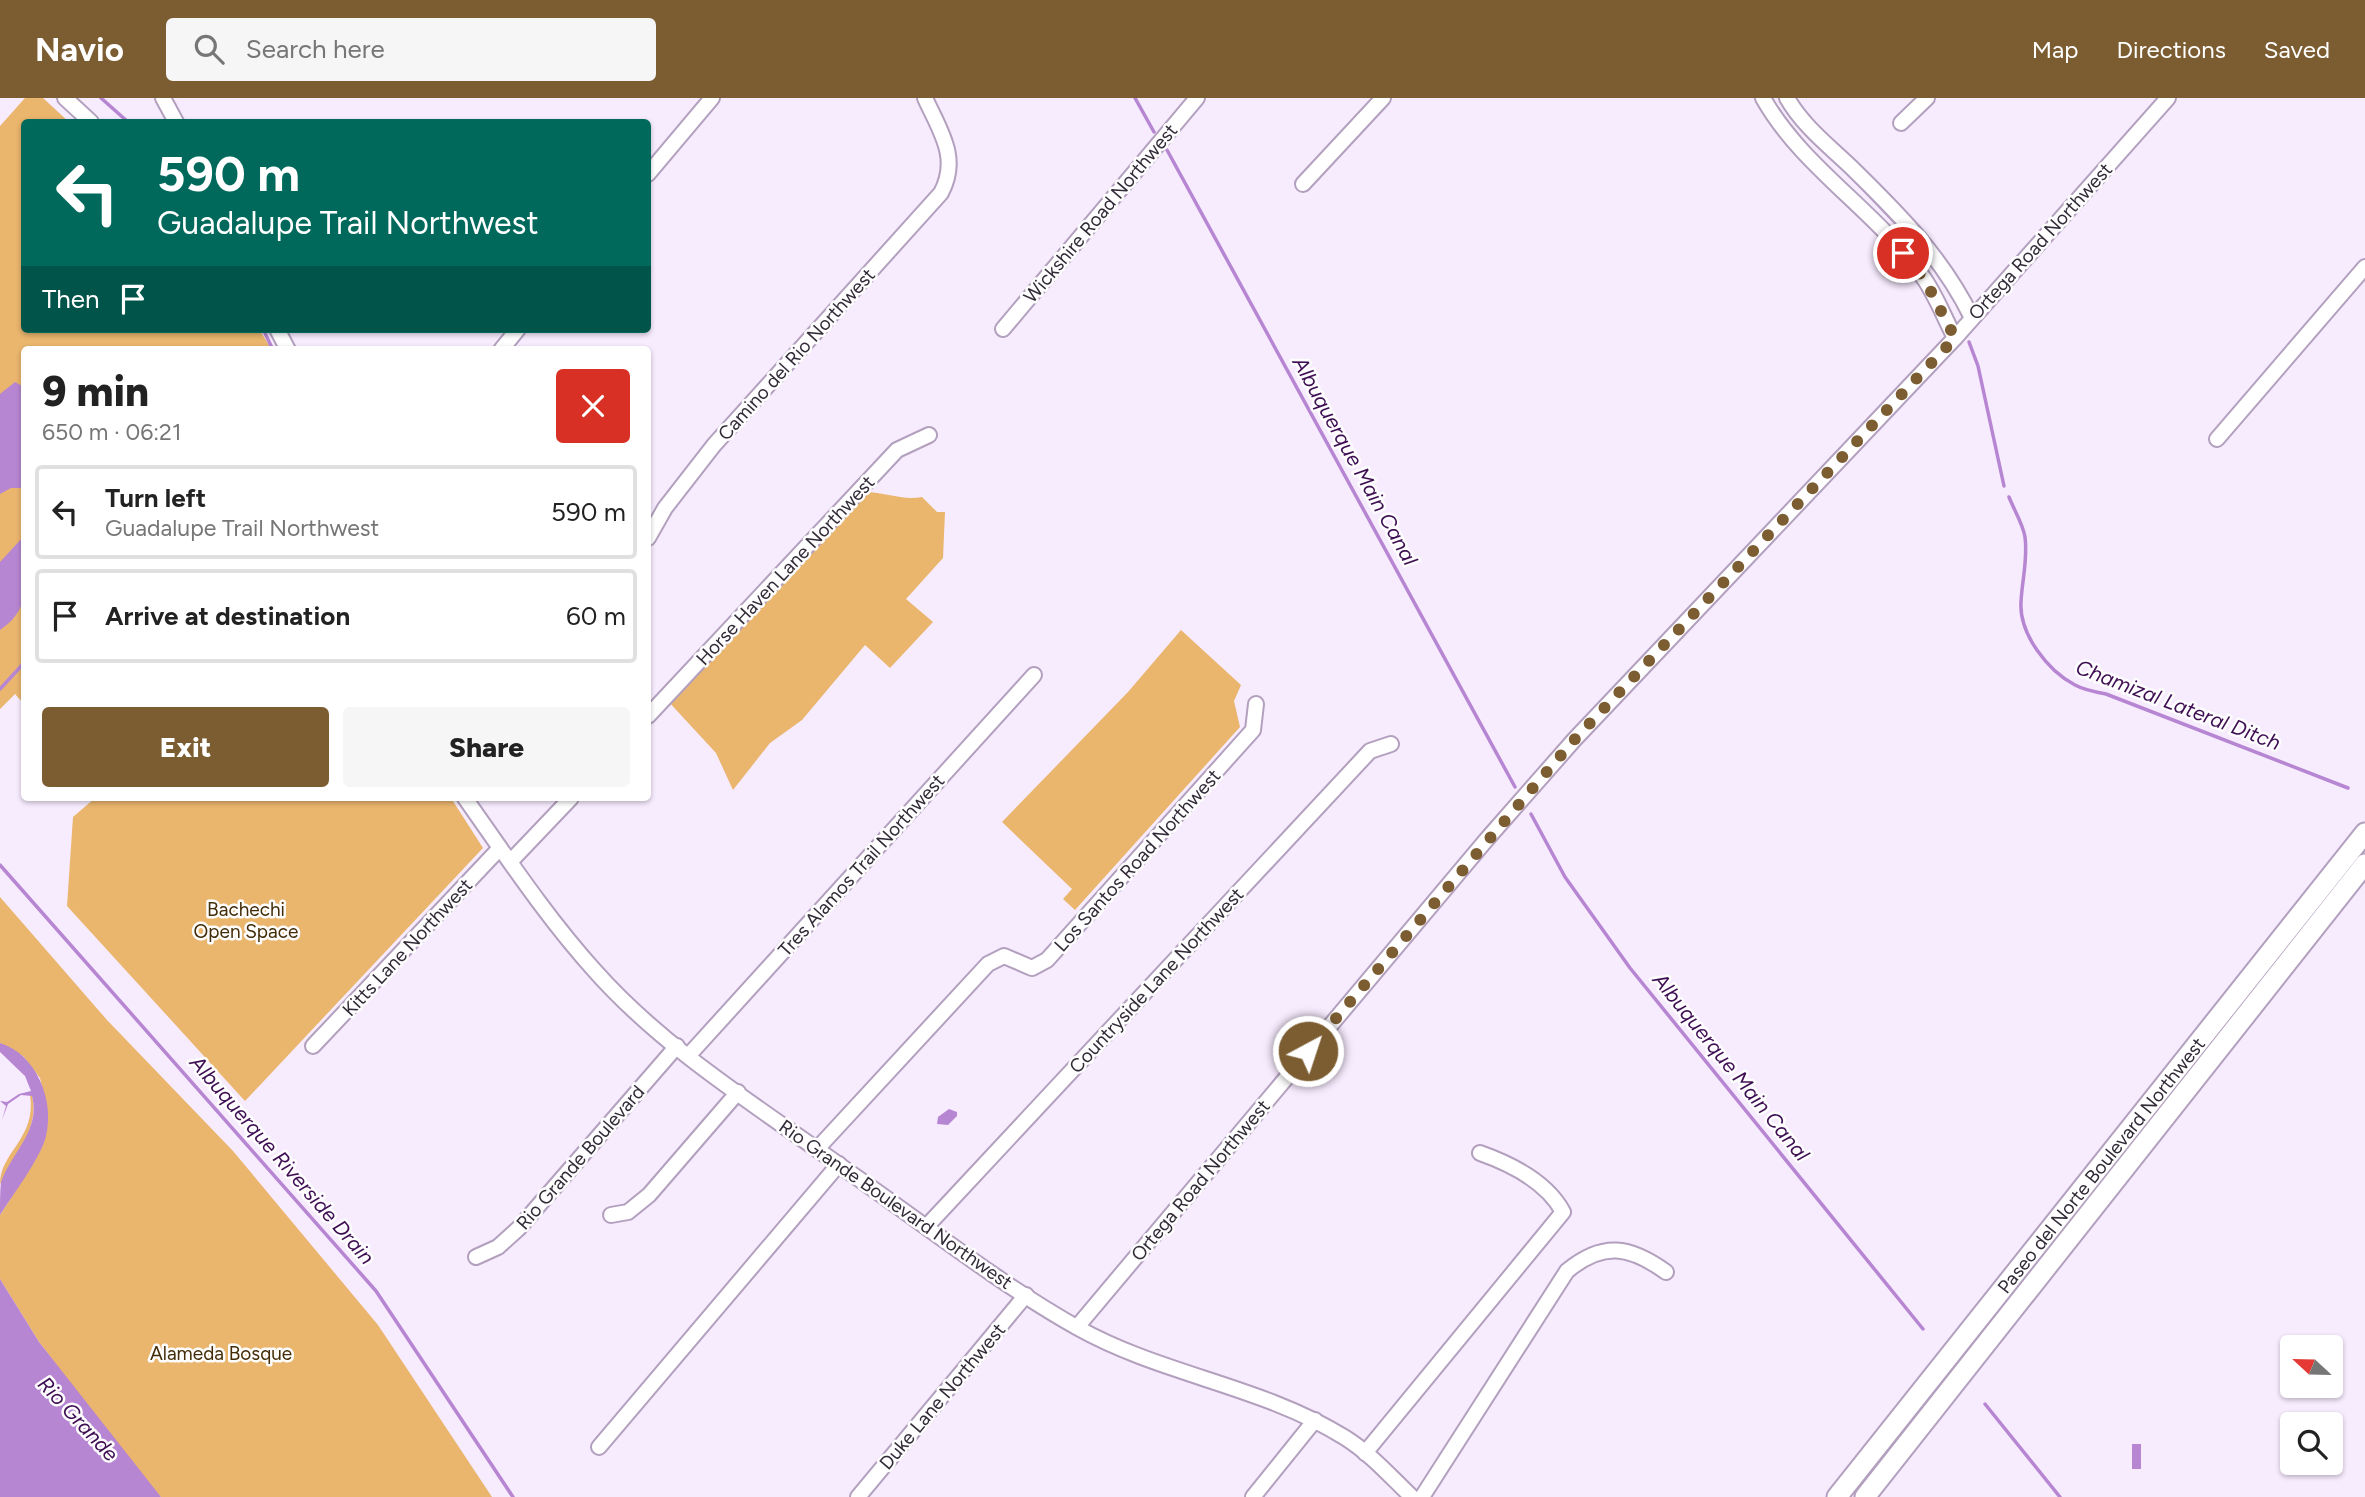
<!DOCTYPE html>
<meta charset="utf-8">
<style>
body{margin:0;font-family:Figtree,sans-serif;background:#f6f6f6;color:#222;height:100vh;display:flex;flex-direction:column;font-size:26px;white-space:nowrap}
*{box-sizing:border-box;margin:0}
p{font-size:23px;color:#767676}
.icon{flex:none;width:38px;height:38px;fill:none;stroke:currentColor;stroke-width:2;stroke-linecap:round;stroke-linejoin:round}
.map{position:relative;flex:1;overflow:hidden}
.drawer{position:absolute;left:21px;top:248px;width:630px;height:455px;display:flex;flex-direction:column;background:#fff;border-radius:7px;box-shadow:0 2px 5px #0004}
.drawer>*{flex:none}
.guide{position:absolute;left:21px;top:21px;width:630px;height:214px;border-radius:7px;box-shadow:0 2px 5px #0004;background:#00695c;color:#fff;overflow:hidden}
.needle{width:46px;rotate:292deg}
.tools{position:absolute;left:2280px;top:1237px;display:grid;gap:14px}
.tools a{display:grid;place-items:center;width:63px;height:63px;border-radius:7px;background:#fff;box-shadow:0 2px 5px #0004;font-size:35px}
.pin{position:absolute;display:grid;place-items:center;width:60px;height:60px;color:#fff;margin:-30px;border:4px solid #fff;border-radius:50%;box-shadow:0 2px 7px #0007}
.me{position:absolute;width:77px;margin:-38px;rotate:40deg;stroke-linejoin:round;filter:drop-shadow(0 0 5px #0008)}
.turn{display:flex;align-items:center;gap:24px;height:147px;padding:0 21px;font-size:32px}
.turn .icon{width:91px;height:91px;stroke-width:2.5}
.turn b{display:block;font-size:49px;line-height:60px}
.then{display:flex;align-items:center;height:66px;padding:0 21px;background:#0003;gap:14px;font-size:26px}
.round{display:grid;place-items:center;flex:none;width:74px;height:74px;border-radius:7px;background:#f6f6f6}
.overview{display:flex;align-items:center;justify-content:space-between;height:119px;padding:0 21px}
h1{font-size:42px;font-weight:800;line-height:52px}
.cta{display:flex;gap:14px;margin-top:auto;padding:14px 21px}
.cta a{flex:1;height:80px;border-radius:7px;background:#7c5d32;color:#fff;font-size:28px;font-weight:800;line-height:80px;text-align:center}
.cta a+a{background:#f6f6f6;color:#222}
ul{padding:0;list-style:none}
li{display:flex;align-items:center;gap:21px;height:94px;margin:0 14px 10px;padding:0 7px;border:4px solid #e0e0e0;border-radius:7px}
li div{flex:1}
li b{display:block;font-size:26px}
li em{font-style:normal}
header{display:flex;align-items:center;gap:42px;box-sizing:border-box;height:98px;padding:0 35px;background:#7c5d32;color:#fff}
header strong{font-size:33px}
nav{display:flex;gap:38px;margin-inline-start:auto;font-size:24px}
.search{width:490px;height:63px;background:#f6f6f6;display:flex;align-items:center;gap:18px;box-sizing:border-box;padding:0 24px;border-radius:7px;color:#767676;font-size:26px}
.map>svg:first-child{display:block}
.green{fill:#eab56d}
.water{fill:#b786d2}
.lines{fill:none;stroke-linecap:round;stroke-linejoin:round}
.stream{stroke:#b786d2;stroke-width:3.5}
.minor-casing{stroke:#b3a0be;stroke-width:18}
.highway-casing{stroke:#b3a0be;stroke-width:23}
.minor{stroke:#fff;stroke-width:14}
.highway{stroke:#fff;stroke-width:19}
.route{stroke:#7c5d32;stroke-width:12;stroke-dasharray:0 21.6}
.labels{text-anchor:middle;stroke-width:5;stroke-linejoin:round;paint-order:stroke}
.street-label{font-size:19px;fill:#322b37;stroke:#fdfdfd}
.park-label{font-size:19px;fill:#432c07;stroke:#fdfdfd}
.water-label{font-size:21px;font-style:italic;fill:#3e0e53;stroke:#fdfdfd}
</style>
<header>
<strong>Navio</strong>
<div class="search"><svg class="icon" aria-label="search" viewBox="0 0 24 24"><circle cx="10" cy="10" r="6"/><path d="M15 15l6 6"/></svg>Search here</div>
<nav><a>Map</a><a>Directions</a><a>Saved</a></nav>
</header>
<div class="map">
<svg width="2365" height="1399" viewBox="0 0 2365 1399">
<rect width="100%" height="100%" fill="#f7ebfe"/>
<!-- green -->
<g class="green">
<polygon points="25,0 43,0 69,24 24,24 24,231 259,231 272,252 24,252 24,606 15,596 0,611 0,28"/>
<path d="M865,394C885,394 903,403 922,399L937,414H945L943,460L906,501L933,524L890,570L865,547L802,622L770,645L733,692L716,655L667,602L700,568L724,551L722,548Z"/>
<polygon points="1181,532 1241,587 1234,603 1240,629 1075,812 1063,801 1072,791 1002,724 1128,594"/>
<polygon points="95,700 451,700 483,750 245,1003 67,808 73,719"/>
<polygon points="0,799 107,922 233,1053 378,1227 492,1399 161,1399 145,1383 39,1244 0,1181 0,1117 23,1081 46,1007 40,980 23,958 0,945"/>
<path d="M30,997L32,998C40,1029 15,1059 0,1086C0,1054 37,1040 30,997Z"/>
</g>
<!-- water -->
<g class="water">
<polygon points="15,284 24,289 24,390 11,390 0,396 0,296"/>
<path d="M24,438C25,476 35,509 0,532V464Z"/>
<path d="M0,945C36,956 55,1002 46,1038C42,1058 12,1098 0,1117C0,1107 0,1093 1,1084C12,1054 41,1032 32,998L21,997L8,1006L2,1022L6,1008L0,1003L7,1004L19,996L31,993L25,978L0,954Z"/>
<polygon points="949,1011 957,1014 957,1018 948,1027 937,1026 938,1019"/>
<polygon points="0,1181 39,1244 161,1399 0,1399"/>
<rect x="2132" y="1346" width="9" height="25"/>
</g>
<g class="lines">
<!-- stream -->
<g class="stream">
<polyline points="101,0 128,24"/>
<polyline points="1135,0 1154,34"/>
<polyline points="1167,52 1515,689"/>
<polyline points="1849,76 1911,141"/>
<polyline points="263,231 273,252"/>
<polyline points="1969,244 1978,268 2004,388"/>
<path d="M2009,399C2014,412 2023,426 2025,439C2028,462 2022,482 2021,504C2019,536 2048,573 2075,587C2084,592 2095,594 2106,596L2348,690"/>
<polyline points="0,591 24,565"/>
<polyline points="1531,716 1565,779 1630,870 1923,1231"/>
<polyline points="0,767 376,1193 513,1399"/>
<polyline points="1985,1306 2060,1399"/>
</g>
<!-- minor casing -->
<g class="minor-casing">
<g id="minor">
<polyline points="65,0 91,24"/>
<polyline points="163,0 176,24"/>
<path d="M1763,0C1803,71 1879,114 1925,182C1937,200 1945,221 1955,240"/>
<path d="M1787,0C1803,28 1829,48 1852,70C1899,116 1943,160 1972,220"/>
<polyline points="1901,25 1927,0"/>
<polyline points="648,76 712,0"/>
<polyline points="1303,86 1383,0"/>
<polyline points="277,231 288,252"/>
<polyline points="1003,231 1197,0"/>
<polyline points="501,252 518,231"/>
<polyline points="2217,341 2365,169"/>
<path d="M648,440L665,410L714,347L941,95C960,60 940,33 925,0"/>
<polyline points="648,618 897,352 929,337"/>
<path d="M465,700C506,758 547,820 595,873C666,953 763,1012 849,1074C924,1126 998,1185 1078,1230C1162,1277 1262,1288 1344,1339C1370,1355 1390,1378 1412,1399"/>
<polyline points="511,763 571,700"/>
<polyline points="313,948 500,750"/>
<polyline points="689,957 1034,577"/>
<polyline points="817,1051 988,866 1004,858 1032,870 1047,862 1253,632 1256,606"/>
<polyline points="611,1117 628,1114 649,1097 738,994"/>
<polyline points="927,1128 1370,653 1391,646"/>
<polyline points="476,1159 498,1149 519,1130 677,948"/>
<polyline points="1077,1229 1487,741 1574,642 1955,240 2168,0"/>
<polyline points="599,1349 839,1066"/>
<path d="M1365,1355L1563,1114C1547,1084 1511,1066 1480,1055"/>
<polyline points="858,1399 1026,1197"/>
<polyline points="1253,1399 1315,1322"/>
<path d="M1422,1399L1567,1173C1603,1143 1630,1148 1666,1174"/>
</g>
</g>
<!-- highway casing -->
<g class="highway-casing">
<g id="highway">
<path id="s1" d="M1837,1399L2365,735"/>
<polyline points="1865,1399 2365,766"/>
</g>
</g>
<!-- minor -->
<use href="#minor" class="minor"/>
<!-- highway -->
<use href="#highway" class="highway"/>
</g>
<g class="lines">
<!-- route -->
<polyline class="route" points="1308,953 1574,642 1955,240 1925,182 1903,155"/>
</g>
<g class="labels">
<!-- street labels -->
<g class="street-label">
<text transform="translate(1100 115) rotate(-50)" y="7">Wickshire Road Northwest</text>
<text transform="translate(2040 143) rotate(-48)" y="7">Ortega Road Northwest</text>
<text transform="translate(796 256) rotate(-48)" y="7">Camino del Rio Northwest</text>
<text transform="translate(785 472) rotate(-47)" y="7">Horse Haven Lane Northwest</text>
<text transform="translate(1137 762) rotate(-48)" y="7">Los Santos Road Northwest</text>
<text transform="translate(861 767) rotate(-48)" y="7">Tres Alamos Trail Northwest</text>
<text transform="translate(407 849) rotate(-47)" y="7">Kitts Lane Northwest</text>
<text transform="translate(1156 882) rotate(-47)" y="7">Countryside Lane Northwest</text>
<text transform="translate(580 1059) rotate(-49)" y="7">Rio Grande Boulevard</text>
<text dy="7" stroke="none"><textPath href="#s1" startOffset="424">Paseo del Norte Boulevard Northwest</textPath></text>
<text transform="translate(1200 1082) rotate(-50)" y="7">Ortega Road Northwest</text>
<text transform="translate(896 1106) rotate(35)" y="7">Rio Grande Boulevard Northwest</text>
<text transform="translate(942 1298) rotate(-50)" y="7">Duke Lane Northwest</text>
</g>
<!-- park labels -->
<g class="park-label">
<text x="246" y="818">Bachechi<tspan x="246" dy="22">Open Space</tspan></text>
<text x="221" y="1262">Alameda Bosque</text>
</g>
<!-- water labels -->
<g class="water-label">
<text transform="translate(1355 363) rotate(61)" y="7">Albuquerque Main Canal</text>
<text transform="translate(2178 607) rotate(21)" y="7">Chamizal Lateral Ditch</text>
<text transform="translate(1731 969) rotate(51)" y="7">Albuquerque Main Canal</text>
<text transform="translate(282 1062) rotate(49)" y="7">Albuquerque Riverside Drain</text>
<text transform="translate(78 1321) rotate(47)" y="7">Rio Grande</text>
</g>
</g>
</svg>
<div class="tools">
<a><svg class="needle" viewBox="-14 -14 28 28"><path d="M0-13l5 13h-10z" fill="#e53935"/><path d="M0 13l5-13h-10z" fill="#767676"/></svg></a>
<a><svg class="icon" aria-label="search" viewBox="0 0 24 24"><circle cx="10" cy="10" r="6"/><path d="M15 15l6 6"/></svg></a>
</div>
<div class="pin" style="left:1903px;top:155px;background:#d93025"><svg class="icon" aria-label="arrive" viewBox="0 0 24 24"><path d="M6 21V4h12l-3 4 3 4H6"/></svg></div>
<svg class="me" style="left:1308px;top:953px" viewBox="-20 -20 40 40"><circle r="17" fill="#7c5d32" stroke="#fff" stroke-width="3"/><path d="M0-11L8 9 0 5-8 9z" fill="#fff"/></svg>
<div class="guide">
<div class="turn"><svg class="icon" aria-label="left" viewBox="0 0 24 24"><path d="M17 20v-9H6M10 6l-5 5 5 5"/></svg><div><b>590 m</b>Guadalupe Trail Northwest</div></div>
<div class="then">Then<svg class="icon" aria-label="arrive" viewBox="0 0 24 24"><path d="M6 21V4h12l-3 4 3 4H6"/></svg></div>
</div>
<section class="drawer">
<div class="overview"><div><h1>9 min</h1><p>650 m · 06:21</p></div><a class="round" style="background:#d93025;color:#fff"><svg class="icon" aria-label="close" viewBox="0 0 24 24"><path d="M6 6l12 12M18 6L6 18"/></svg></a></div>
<ul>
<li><svg class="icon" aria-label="left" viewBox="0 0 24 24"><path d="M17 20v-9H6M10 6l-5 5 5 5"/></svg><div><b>Turn left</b><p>Guadalupe Trail Northwest</p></div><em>590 m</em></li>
<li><svg class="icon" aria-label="arrive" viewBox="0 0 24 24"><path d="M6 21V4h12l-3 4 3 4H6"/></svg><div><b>Arrive at destination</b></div><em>60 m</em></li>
</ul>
<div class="cta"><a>Exit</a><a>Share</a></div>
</section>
</div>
